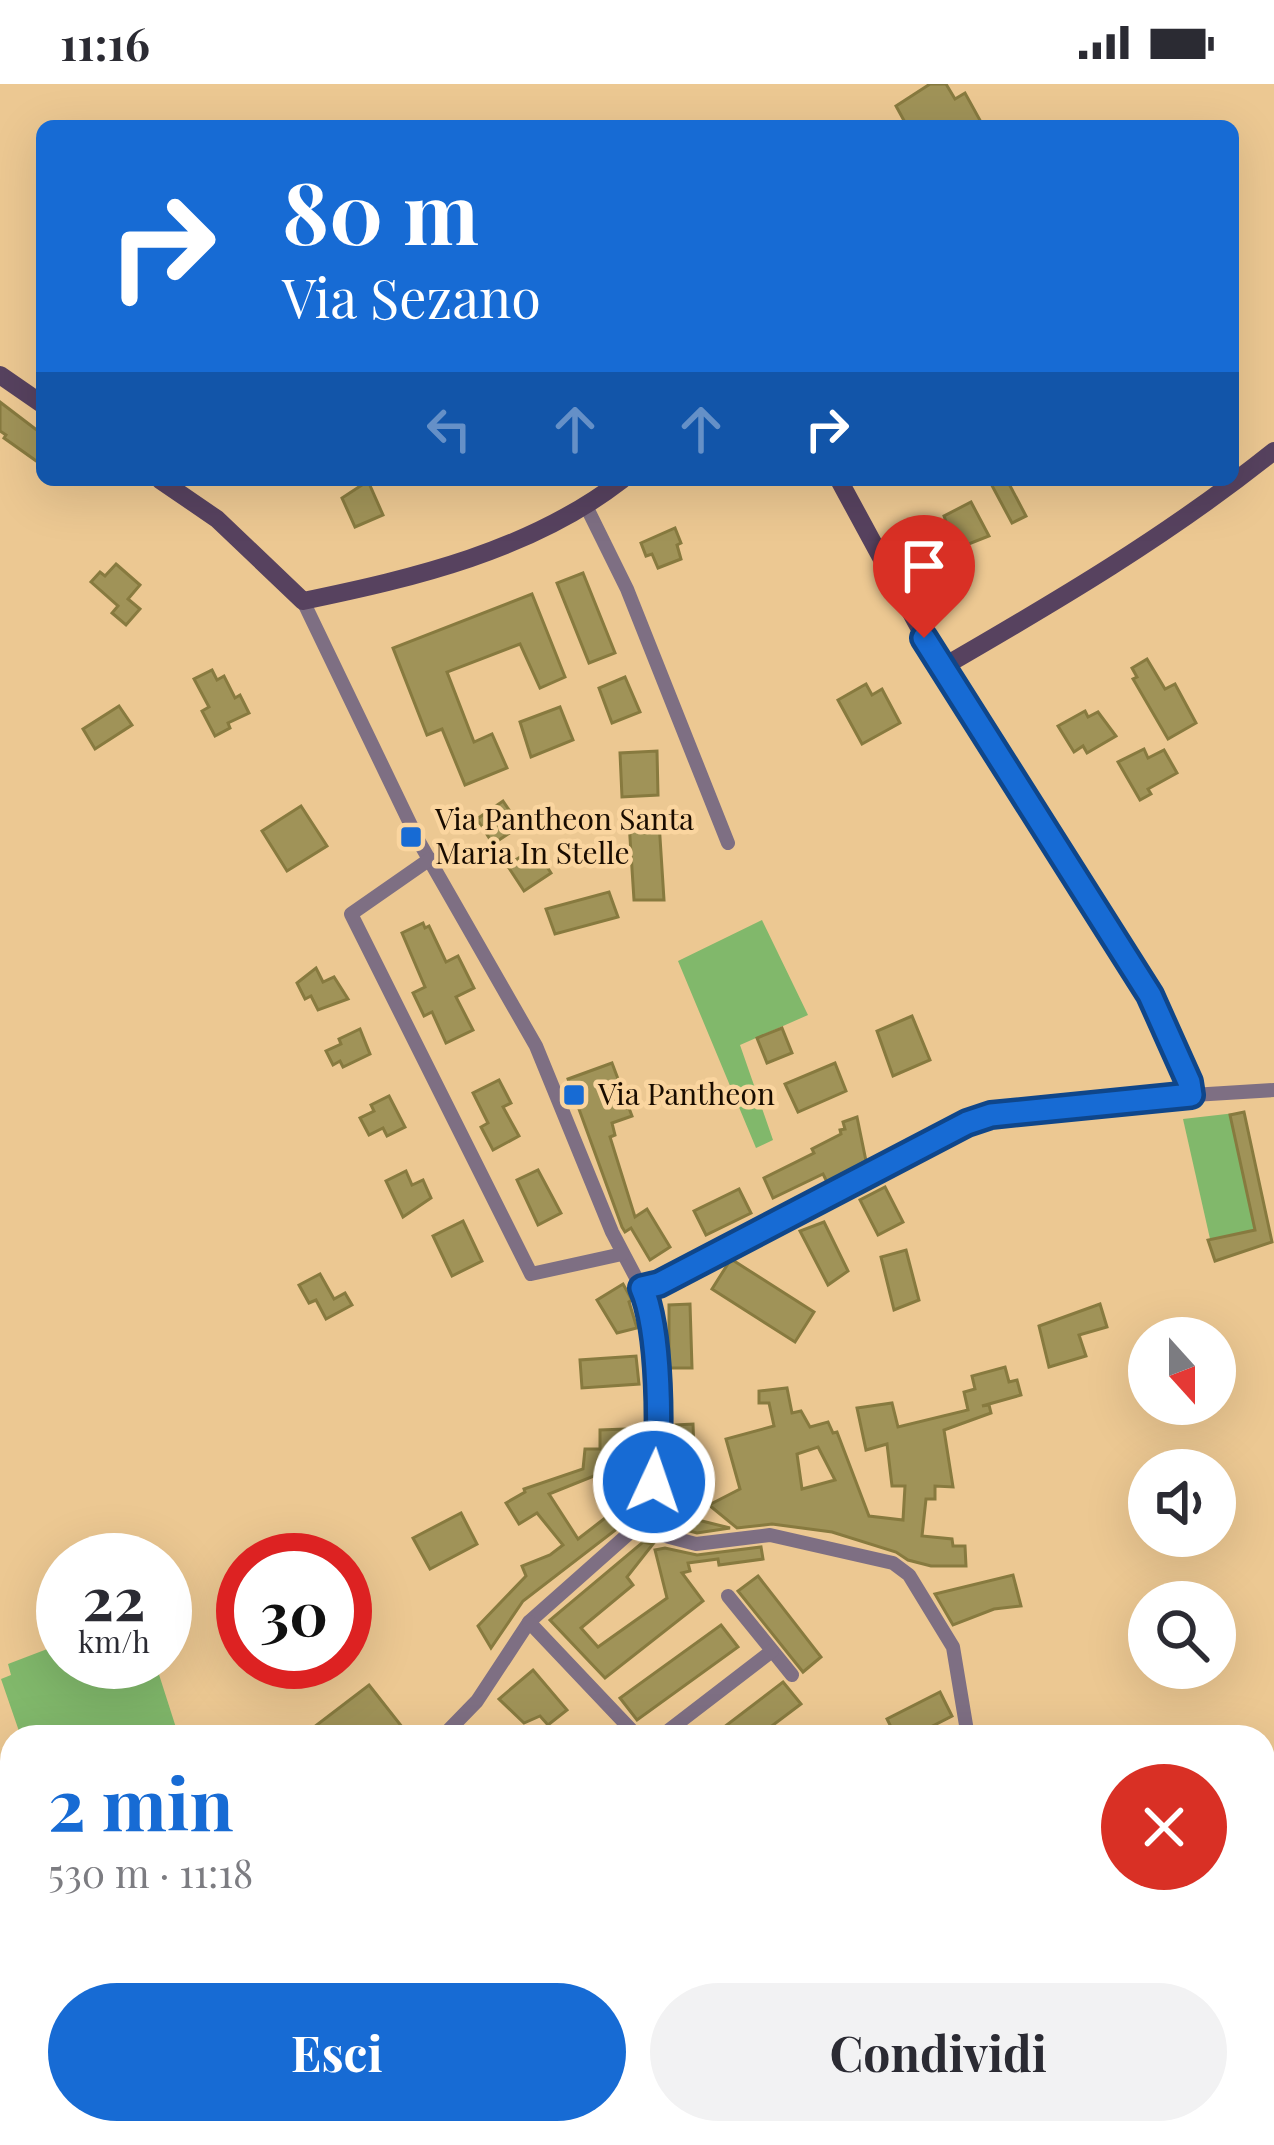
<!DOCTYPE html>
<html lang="it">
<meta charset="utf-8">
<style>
body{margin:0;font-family:"Playfair Display",serif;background:#f2f2f3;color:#2b2b33;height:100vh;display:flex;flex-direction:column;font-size:45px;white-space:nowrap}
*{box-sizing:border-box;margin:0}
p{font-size:39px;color:#7c7c81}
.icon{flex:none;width:66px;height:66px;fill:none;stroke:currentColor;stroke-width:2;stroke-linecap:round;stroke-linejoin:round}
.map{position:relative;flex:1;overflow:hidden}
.details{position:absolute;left:0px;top:1641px;width:1275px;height:420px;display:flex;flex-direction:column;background:#fff;border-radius:36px 36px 0 0;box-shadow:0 12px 48px #0002}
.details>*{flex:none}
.banner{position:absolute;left:36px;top:36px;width:1203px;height:366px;border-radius:18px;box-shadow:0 12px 48px #0002;background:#176bd4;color:#fff;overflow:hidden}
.needle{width:78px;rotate:159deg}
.fabs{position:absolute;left:1128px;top:1233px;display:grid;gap:24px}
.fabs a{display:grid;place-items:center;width:108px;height:108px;border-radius:50%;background:#fff;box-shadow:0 12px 48px #0002;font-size:60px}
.speed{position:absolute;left:36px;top:1449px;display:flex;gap:24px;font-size:60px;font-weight:700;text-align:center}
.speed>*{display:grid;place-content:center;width:156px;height:156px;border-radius:50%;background:#fff;box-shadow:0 12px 48px #0002;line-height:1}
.speed small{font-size:30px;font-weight:400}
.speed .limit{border:18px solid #d22;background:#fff;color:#111}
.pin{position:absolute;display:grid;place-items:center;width:102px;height:102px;color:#fff;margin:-123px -51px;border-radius:50% 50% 50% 0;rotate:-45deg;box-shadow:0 0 12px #0007}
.pin .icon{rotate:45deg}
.me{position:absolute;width:132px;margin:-66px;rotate:3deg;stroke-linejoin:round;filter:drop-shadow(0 0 9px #0008)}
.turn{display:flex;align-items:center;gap:42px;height:252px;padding:0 48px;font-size:54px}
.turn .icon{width:156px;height:156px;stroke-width:2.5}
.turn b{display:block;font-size:84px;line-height:102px}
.lanes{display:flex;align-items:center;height:114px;padding:0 48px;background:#0003;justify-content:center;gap:60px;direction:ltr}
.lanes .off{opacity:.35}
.round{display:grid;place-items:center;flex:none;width:126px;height:126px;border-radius:63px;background:#f2f2f3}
.overview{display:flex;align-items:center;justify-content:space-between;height:204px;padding:0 48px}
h1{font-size:72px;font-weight:700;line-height:90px;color:#176bd4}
.action{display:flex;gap:24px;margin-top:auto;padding:24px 48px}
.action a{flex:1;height:138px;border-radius:72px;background:#176bd4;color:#fff;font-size:48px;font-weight:700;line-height:138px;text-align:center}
.action a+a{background:#f2f2f3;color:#2b2b33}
.status{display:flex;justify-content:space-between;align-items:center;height:84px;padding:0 60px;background:#fff;direction:ltr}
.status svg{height:33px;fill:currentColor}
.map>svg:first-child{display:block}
.green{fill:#81b86b}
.building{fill:#a09358;stroke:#877a3f;stroke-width:3;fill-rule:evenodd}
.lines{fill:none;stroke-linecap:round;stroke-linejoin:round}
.street{stroke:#7e6f83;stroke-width:14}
.secondary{stroke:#57425f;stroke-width:18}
.route-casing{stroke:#0f468a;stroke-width:30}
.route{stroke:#176bd4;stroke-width:21}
.poi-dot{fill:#176bd4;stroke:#fad59f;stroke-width:4.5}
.labels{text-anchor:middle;stroke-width:9;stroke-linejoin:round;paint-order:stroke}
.poi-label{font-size:30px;fill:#190c00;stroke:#fad59f;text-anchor:start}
</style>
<div class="status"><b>11:16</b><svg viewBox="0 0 49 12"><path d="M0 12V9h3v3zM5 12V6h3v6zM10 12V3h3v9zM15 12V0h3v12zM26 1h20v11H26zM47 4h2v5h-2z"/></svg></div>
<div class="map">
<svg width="1274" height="2061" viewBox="0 0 1274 2061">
<rect width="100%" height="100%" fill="#ecc892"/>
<!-- green -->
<g class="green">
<polygon points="762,836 808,931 740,961 773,1056 756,1064 678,877"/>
<polygon points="1244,1028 1272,1158 1215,1177 1183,1035"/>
<polygon points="63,1559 63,1578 155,1578 179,1653 21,1653 1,1595 11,1591 8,1580"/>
</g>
<!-- building -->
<g class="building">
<polygon points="930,0 946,0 955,15 965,9 981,38 973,42 907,42 896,22"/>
<polygon points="0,318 42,350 42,381 4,354 6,351 0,347"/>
<polygon points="989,396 1007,396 1026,432 1012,439"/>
<polygon points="368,397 383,431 355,443 342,414"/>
<polygon points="971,418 989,452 956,465 944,432"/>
<polygon points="675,444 681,459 677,461 681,475 658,484 652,470 646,472 641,459"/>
<polygon points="116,480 140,501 128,515 140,525 126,541 112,529 118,522 91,498 100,488 105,492"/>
<polygon points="583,489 615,569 589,579 557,499"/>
<polygon points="532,510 565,593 540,604 520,560 447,588 474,658 492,650 507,684 465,701 442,645 427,651 393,564"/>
<polygon points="1147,575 1165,605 1175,600 1196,639 1168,655 1133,595 1137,593 1132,584"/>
<polygon points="212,586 217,596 224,592 235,614 240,611 249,629 228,639 230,644 215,652 202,627 209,623 194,595"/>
<polygon points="625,593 640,628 612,639 599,604"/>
<polygon points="866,600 872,611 882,605 900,639 862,660 838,616"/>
<polygon points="119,622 132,641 95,665 83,645"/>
<polygon points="560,623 573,656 531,673 520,638"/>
<polygon points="1085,627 1088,633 1098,628 1116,652 1087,669 1083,662 1074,668 1058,642"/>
<polygon points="1144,665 1148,674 1164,666 1177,689 1148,705 1151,710 1140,716 1118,678"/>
<polygon points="657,667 658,711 622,713 620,669"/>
<polygon points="503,717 520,742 493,760 477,735"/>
<polygon points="301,722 327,762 287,787 262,747"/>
<polygon points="629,738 659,738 664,816 634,816"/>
<polygon points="535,764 551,789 524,807 507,781"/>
<polygon points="609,808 618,833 555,850 546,825"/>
<polygon points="423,839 425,844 429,842 446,878 458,872 474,904 456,913 473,946 446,959 432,928 424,932 413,909 425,903 402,849"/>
<polygon points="316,884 323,898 334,893 348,915 318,926 311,912 305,915 297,899"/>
<polygon points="912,932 930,976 893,992 877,947"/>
<polygon points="782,944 792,969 767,979 757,954"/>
<polygon points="360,945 370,970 343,983 340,977 333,981 326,967 341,960 339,955"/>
<polygon points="612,979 632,1032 612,1039 615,1051 610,1053 635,1133 647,1125 670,1163 650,1176 631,1144 625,1148 622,1143 568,995"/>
<polygon points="835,979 846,1007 798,1028 785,1000"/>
<polygon points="499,996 511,1019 503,1023 519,1052 493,1066 481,1043 488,1039 473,1009"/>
<polygon points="389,1012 405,1043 387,1052 383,1044 369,1051 360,1034 374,1027 371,1021"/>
<polygon points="1244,1028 1272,1158 1215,1177 1208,1156 1255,1146 1230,1031"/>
<polygon points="857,1033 866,1077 827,1098 823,1090 773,1114 764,1094 814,1069 812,1065 841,1050 840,1046 845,1045 843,1038"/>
<polygon points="538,1086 561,1129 538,1141 517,1096"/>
<polygon points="406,1087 412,1101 423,1096 431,1114 403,1133 386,1097"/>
<polygon points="885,1103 903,1138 878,1151 860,1116"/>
<polygon points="739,1105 751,1129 706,1151 694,1127"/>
<polygon points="463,1137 482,1177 452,1192 433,1152"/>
<polygon points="824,1138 848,1187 828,1201 800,1147"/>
<polygon points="906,1166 919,1216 894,1226 881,1173"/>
<polygon points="731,1175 814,1228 795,1258 712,1205"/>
<polygon points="320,1190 334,1215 345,1209 352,1221 326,1235 316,1216 309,1219 299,1201"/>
<polygon points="623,1200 632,1216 629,1218 637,1244 617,1249 597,1216"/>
<polygon points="690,1220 692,1284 669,1284 669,1221"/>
<polygon points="1100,1220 1107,1243 1079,1251 1086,1272 1049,1283 1039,1242"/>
<polygon points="636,1272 639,1300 582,1304 580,1276"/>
<path d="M1005,1283L1009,1298L1017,1296L1021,1311L982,1322L989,1321L991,1329L944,1346L953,1403L935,1402V1415H926L922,1452L952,1455L953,1462H965L966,1482H931L908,1476L896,1468L832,1448L772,1440L737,1444L709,1421L740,1405L726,1355L774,1342L769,1319H759V1307L787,1304L792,1329L801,1327L810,1343L828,1338L833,1349L837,1348L869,1432L903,1436L905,1402H892L887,1360L866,1366L857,1324L892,1319L898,1343L968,1326L964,1308L975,1305L972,1292ZM818,1363L835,1396L802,1405L797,1370Z"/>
<polygon points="693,1340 694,1367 685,1386 701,1397 693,1408 680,1397 674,1408 666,1405 671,1390 667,1387 669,1374 675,1379 678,1371 676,1341"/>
<polygon points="625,1345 627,1374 604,1376 609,1386 549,1410 578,1455 609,1431 618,1444 523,1517 491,1564 478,1542 526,1492 522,1482 550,1471 563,1461 537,1429 519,1440 506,1419 525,1408 524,1405 583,1385 585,1365 600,1365 600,1346"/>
<polygon points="461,1429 477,1460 430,1485 413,1454"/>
<polygon points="686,1433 730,1444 697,1449 670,1442"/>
<polygon points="643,1458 653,1460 627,1493 633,1501 581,1544 598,1563 667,1514 655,1466 665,1464 697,1471 761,1463 763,1475 719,1481 718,1475 688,1479 690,1487 682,1489 703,1517 605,1594 550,1536"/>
<polygon points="1013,1491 1021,1522 994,1525 953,1541 935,1510"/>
<polygon points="758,1492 821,1573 803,1588 738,1507"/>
<polygon points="721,1541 738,1563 637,1636 620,1614"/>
<polygon points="533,1586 567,1626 548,1641 540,1632 524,1639 499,1615"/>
<polygon points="783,1598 801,1620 757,1653 711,1653"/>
<polygon points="369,1601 410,1653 386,1653 380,1645 369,1653 301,1653"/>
<polygon points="940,1608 952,1632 911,1653 896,1653 887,1635"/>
</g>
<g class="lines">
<!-- street -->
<g class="street">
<polyline points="586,422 627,505 728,759"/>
<polyline points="303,517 418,756 536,962 612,1148 642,1205 653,1237 658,1375 654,1398 635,1444 529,1538 477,1617 442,1653"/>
<polyline points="941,584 1150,911 1189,998 1191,1011"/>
<polyline points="430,775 351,830 531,1190 622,1170"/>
<polyline points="642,1205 659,1200 967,1039 991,1031 1144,1014 1274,1006"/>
<polyline points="635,1444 696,1460 770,1451 893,1479 909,1491 953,1563 968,1653"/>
<polyline points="728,1512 792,1591"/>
<polyline points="529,1538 638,1653"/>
<polyline points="660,1653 772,1567"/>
<polyline points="0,1943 12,1940"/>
<polyline points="1132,2049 1135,2061"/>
</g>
<!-- secondary -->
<g class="secondary">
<polyline points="0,291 42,320"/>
<path d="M160,396L217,435L303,517C414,494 530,467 622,396"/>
<path d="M839,396L941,584C1057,517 1169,451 1274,367"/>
</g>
</g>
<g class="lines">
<!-- route casing -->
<g class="route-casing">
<path id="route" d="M654,1398C662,1353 660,1245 642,1204L659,1200L967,1039L991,1031L1191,1011L1189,998L1150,911L924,554"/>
</g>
<!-- route -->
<use href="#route" class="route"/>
</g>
<!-- markers -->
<g class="poi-dot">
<rect x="399" y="741" width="24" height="24" rx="6"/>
<rect x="562" y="999" width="24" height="24" rx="6"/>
</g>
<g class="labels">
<!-- poi labels -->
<g class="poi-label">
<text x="435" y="746">Via Pantheon Santa<tspan x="435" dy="34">Maria In Stelle</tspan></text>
<text x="598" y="1021">Via Pantheon</text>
</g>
</g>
</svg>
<div class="fabs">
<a><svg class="needle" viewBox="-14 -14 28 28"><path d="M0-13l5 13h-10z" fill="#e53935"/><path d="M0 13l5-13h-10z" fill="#7c7c81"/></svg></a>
<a><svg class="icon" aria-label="sound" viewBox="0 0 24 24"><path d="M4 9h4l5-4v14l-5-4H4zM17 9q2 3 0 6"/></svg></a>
<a><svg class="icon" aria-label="search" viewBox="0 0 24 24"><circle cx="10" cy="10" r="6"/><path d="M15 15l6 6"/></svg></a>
</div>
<div class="speed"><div>22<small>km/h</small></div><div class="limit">30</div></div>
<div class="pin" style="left:924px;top:554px;background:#d93025"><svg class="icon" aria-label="arrive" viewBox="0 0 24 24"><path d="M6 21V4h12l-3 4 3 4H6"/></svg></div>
<svg class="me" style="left:654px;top:1398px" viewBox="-20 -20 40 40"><circle r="17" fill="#176bd4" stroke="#fff" stroke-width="3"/><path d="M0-11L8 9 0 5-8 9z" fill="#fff"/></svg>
<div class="banner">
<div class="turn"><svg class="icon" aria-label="right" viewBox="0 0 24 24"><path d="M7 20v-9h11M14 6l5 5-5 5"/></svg><div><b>80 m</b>Via Sezano</div></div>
<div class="lanes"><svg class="icon off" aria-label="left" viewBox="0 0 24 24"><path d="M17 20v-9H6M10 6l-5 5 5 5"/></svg><svg class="icon off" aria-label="ahead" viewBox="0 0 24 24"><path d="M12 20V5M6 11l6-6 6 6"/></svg><svg class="icon off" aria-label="ahead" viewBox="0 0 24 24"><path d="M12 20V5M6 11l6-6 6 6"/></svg><svg class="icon" aria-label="right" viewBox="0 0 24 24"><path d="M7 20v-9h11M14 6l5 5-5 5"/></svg></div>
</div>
<section class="details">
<div class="overview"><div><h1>2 min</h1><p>530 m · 11:18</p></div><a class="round" style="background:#d93025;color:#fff"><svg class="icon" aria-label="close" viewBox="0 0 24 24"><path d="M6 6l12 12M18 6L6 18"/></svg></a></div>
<div class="action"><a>Esci</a><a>Condividi</a></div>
</section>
</div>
